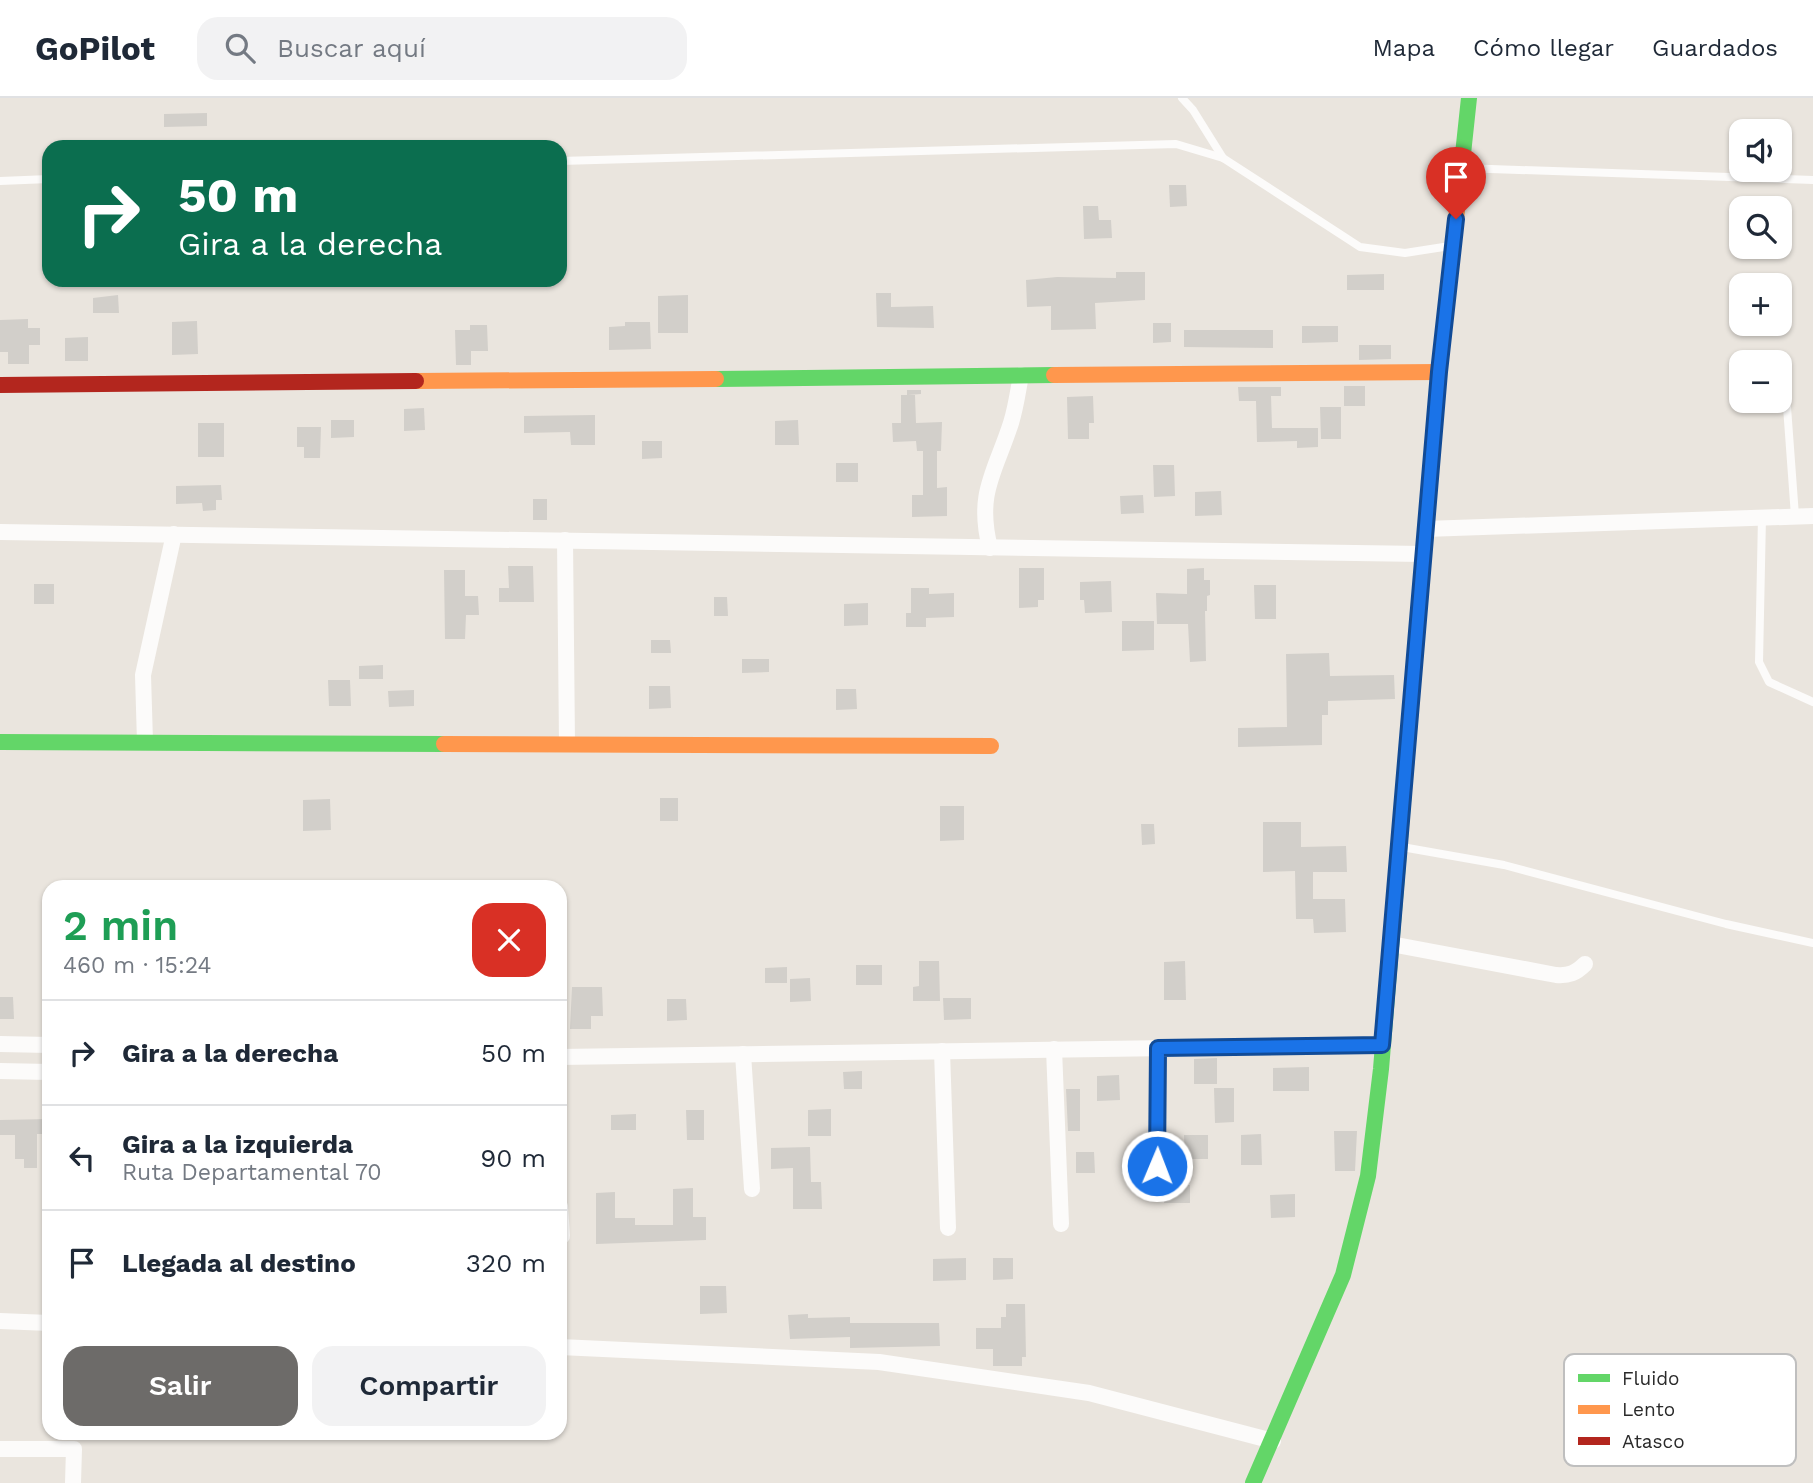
<!DOCTYPE html>
<html lang="es">
<meta charset="utf-8">
<style>
body{margin:0;font-family:"Work Sans",sans-serif;background:#f2f2f3;color:#1f2937;height:100vh;display:flex;flex-direction:column;font-size:26px;white-space:nowrap}
*{box-sizing:border-box;margin:0}
p{font-size:23px;color:#747a83}
.icon{flex:none;width:38px;height:38px;fill:none;stroke:currentColor;stroke-width:2;stroke-linecap:round;stroke-linejoin:round}
.map{position:relative;flex:1;overflow:hidden}
.panel{position:absolute;left:42px;top:782px;width:525px;height:560px;display:flex;flex-direction:column;background:#fff;border-radius:21px;box-shadow:0 2px 5px #0004}
.panel>*{flex:none}
.hud{position:absolute;left:42px;top:42px;width:525px;height:147px;border-radius:21px;box-shadow:0 2px 5px #0004;background:#0b6e4f;color:#fff;overflow:hidden}
.tools{position:absolute;left:1729px;top:21px;display:grid;gap:14px}
.tools a{display:grid;place-items:center;width:63px;height:63px;border-radius:14px;background:#fff;box-shadow:0 2px 5px #0004;font-size:35px}
.pin{position:absolute;display:grid;place-items:center;width:60px;height:60px;color:#fff;margin:-72px -30px;border-radius:50% 50% 50% 0;rotate:-45deg;box-shadow:0 0 7px #0007}
.pin .icon{rotate:45deg}
.me{position:absolute;width:77px;margin:-38px;rotate:1deg;stroke-linejoin:round;filter:drop-shadow(0 0 5px #0008)}
.turn{display:flex;align-items:center;gap:24px;height:147px;padding:0 21px;font-size:32px}
.turn .icon{width:91px;height:91px;stroke-width:2.5}
.turn b{display:block;font-size:49px;line-height:60px}
.round{display:grid;place-items:center;flex:none;width:74px;height:74px;border-radius:21px;background:#f2f2f3}
.summary{display:flex;align-items:center;justify-content:space-between;height:119px;padding:0 21px}
h1{font-size:42px;font-weight:600;line-height:52px;color:#1e9e55}
.cta{display:flex;gap:14px;margin-top:auto;padding:14px 21px}
.cta a{flex:1;height:80px;border-radius:21px;background:#6d6b69;color:#fff;font-size:28px;font-weight:600;line-height:80px;text-align:center}
.cta a+a{background:#f2f2f3;color:#1f2937}
ul{padding:0;list-style:none}
li{display:flex;align-items:center;gap:21px;height:105px;padding:0 21px;border-top:2px solid #e0e1e3}
li div{flex:1}
li b{display:block;font-size:26px}
li em{font-style:normal}
header{display:flex;align-items:center;gap:42px;box-sizing:border-box;height:98px;padding:0 35px;background:#fff;border-bottom:2px solid #e0e1e3}
header strong{font-size:33px}
nav{display:flex;gap:38px;margin-inline-start:auto;font-size:24px}
.search{width:490px;height:63px;background:#f2f2f3;display:flex;align-items:center;gap:18px;box-sizing:border-box;padding:0 24px;border-radius:21px;color:#747a83;font-size:26px}
.map>svg:first-child{display:block}
.building{fill:#d2cfca}
.lines{fill:none;stroke-linecap:round;stroke-linejoin:round}
.lane{stroke:#fcfbfa;stroke-width:8}
.street{stroke:#fcfbfa;stroke-width:16}
.fast{stroke:#63d668;stroke-width:16}
.slow{stroke:#ff974d;stroke-width:16}
.jam{stroke:#b3261e;stroke-width:16}
.route-casing{stroke:#114b97;stroke-width:18}
.route{stroke:#1a73e8;stroke-width:12}
.key{fill:#fff;stroke:#bfbfbf;stroke-width:2}
.key-label{font-size:19px;fill:#2a2a2a}
</style>
<header>
<strong>GoPilot</strong>
<div class="search"><svg class="icon" aria-label="search" viewBox="0 0 24 24"><circle cx="10" cy="10" r="6"/><path d="M15 15l6 6"/></svg>Buscar aquí</div>
<nav><a>Mapa</a><a>Cómo llegar</a><a>Guardados</a></nav>
</header>
<div class="map">
<svg width="1813" height="1385" viewBox="0 0 1813 1385">
<rect width="100%" height="100%" fill="#eae5de"/>
<!-- building -->
<g class="building">
<polygon points="207,15 207,28 164,29 164,16"/>
<polygon points="1169,87 1186,87 1187,108 1170,109"/>
<polygon points="1083,108 1098,108 1099,122 1111,122 1112,140 1084,141"/>
<polygon points="1116,174 1145,174 1145,202 1095,205 1096,231 1051,232 1051,208 1027,209 1026,182 1057,179 1116,180"/>
<polygon points="1384,176 1384,192 1347,192 1347,177"/>
<polygon points="876,195 891,195 891,209 933,208 934,230 877,229"/>
<polygon points="118,197 119,215 93,215 93,200"/>
<polygon points="688,197 688,235 658,235 658,198"/>
<polygon points="28,221 28,230 40,230 40,247 29,247 29,266 8,266 8,254 0,254 0,222"/>
<polygon points="197,223 198,256 172,257 172,224"/>
<polygon points="625,224 650,224 651,251 609,252 609,229 625,228"/>
<polygon points="1153,225 1171,225 1171,244 1153,245"/>
<polygon points="470,227 487,227 488,253 471,253 471,267 456,267 455,232 470,232"/>
<polygon points="1302,228 1338,228 1338,244 1302,245"/>
<polygon points="1184,232 1273,232 1273,250 1184,249"/>
<polygon points="88,239 88,263 65,263 65,240"/>
<polygon points="1359,247 1391,247 1391,261 1359,262"/>
<rect x="1344" y="288" width="21" height="20"/>
<polygon points="1238,289 1281,289 1281,298 1271,298 1272,330 1318,330 1318,349 1297,350 1297,343 1257,344 1256,303 1239,303"/>
<polygon points="907,292 921,292 921,296 908,297 915,297 916,325 942,324 941,353 937,353 937,390 947,389 947,418 912,419 912,397 923,397 923,353 917,353 916,343 893,344 892,325 901,325 901,297 907,297"/>
<polygon points="1093,298 1094,325 1089,325 1089,341 1068,341 1067,299"/>
<polygon points="1320,309 1341,309 1341,341 1321,341"/>
<polygon points="424,310 425,332 404,333 404,311"/>
<polygon points="595,317 595,347 571,347 570,334 524,335 524,318"/>
<polygon points="331,322 354,322 354,339 331,340"/>
<polygon points="798,322 799,347 775,347 775,323"/>
<rect x="198" y="325" width="26" height="34"/>
<polygon points="297,329 321,329 320,360 304,360 304,349 297,349"/>
<polygon points="642,343 662,343 662,360 642,361"/>
<rect x="836" y="365" width="22" height="19"/>
<polygon points="1153,367 1174,367 1175,398 1154,399"/>
<polygon points="221,387 222,402 216,402 216,412 203,413 202,405 176,406 176,388"/>
<polygon points="1221,393 1222,417 1195,418 1195,394"/>
<polygon points="1143,397 1144,415 1121,416 1120,398"/>
<rect x="533" y="401" width="14" height="21"/>
<polygon points="508,468 533,468 534,504 499,504 499,490 509,490"/>
<polygon points="1019,470 1044,470 1044,502 1038,502 1038,509 1019,510"/>
<polygon points="1204,470 1204,482 1210,482 1210,497 1207,498 1207,513 1205,513 1206,563 1190,564 1188,526 1157,526 1156,495 1187,496 1187,471"/>
<polygon points="444,472 465,472 465,498 478,498 479,517 466,517 465,541 445,541"/>
<polygon points="1111,483 1112,514 1085,515 1084,502 1080,502 1080,484"/>
<rect x="34" y="486" width="20" height="20"/>
<polygon points="1254,487 1276,487 1276,521 1255,521"/>
<polygon points="911,490 929,490 929,496 954,495 954,519 926,520 926,529 906,529 906,515 911,515"/>
<polygon points="714,499 727,499 728,518 714,518"/>
<polygon points="868,505 868,527 844,528 844,506"/>
<polygon points="1122,523 1154,523 1154,552 1122,553"/>
<polygon points="651,542 670,542 671,555 651,555"/>
<polygon points="1329,555 1330,578 1394,577 1395,601 1328,603 1328,617 1322,617 1322,647 1238,649 1238,630 1287,629 1286,556"/>
<polygon points="742,561 769,561 769,574 742,575"/>
<polygon points="383,567 383,581 359,581 359,568"/>
<polygon points="328,582 350,582 351,608 329,608"/>
<polygon points="649,588 670,588 671,610 649,611"/>
<polygon points="836,591 856,591 857,611 836,612"/>
<polygon points="414,592 414,608 389,609 388,593"/>
<rect x="660" y="700" width="18" height="23"/>
<polygon points="330,701 331,732 303,733 303,702"/>
<polygon points="940,708 964,708 964,742 940,743"/>
<polygon points="1263,724 1301,724 1301,749 1346,748 1347,774 1313,774 1313,801 1345,801 1346,834 1314,835 1313,821 1296,821 1295,773 1263,774"/>
<polygon points="1141,726 1154,726 1155,746 1142,747"/>
<polygon points="919,863 939,863 940,903 913,903 913,889 919,888"/>
<polygon points="1185,863 1186,902 1164,902 1164,864"/>
<rect x="856" y="867" width="26" height="20"/>
<polygon points="787,869 787,885 765,885 765,870"/>
<polygon points="810,880 811,903 790,904 790,881"/>
<polygon points="572,889 602,889 603,918 591,918 591,931 570,931"/>
<polygon points="0,899 13,899 14,921 0,921"/>
<polygon points="943,900 971,900 971,921 944,922"/>
<polygon points="667,901 686,901 687,922 667,923"/>
<polygon points="1217,960 1217,986 1194,986 1194,961"/>
<polygon points="1309,969 1309,993 1273,993 1273,970"/>
<polygon points="862,973 862,991 844,991 843,974"/>
<polygon points="1119,977 1120,1002 1097,1003 1097,978"/>
<polygon points="1214,990 1234,990 1234,1024 1215,1025"/>
<polygon points="1066,991 1080,991 1080,1033 1068,1033"/>
<polygon points="831,1011 831,1038 808,1038 808,1012"/>
<polygon points="686,1012 704,1012 704,1042 687,1042"/>
<polygon points="636,1016 636,1032 611,1032 611,1017"/>
<polygon points="49,1021 49,1036 37,1036 37,1070 24,1070 24,1061 15,1061 15,1037 0,1037 0,1022"/>
<polygon points="1334,1033 1357,1033 1355,1073 1335,1073"/>
<polygon points="1261,1036 1262,1067 1241,1067 1241,1037"/>
<polygon points="1184,1037 1208,1037 1208,1061 1185,1061"/>
<polygon points="810,1049 811,1084 821,1084 822,1111 793,1111 793,1070 771,1071 771,1050"/>
<polygon points="1076,1054 1094,1054 1095,1075 1076,1075"/>
<polygon points="1163,1087 1190,1087 1190,1105 1164,1105"/>
<polygon points="693,1090 693,1119 706,1119 706,1142 596,1146 596,1095 615,1094 615,1120 635,1120 635,1127 673,1127 673,1091"/>
<polygon points="1295,1096 1295,1119 1271,1120 1270,1097"/>
<polygon points="966,1160 966,1182 933,1183 933,1161"/>
<polygon points="993,1160 1013,1160 1013,1181 993,1182"/>
<polygon points="700,1188 726,1188 727,1215 700,1216"/>
<polygon points="1006,1206 1025,1206 1026,1259 1022,1259 1022,1268 993,1268 993,1251 976,1251 976,1230 1001,1230 1001,1219 1006,1219"/>
<polygon points="808,1216 808,1220 850,1219 850,1225 939,1225 940,1248 850,1250 850,1239 790,1241 788,1217"/>
</g>
<g class="lines">
<!-- lane -->
<g class="lane">
<polyline points="1182,0 1193,12 1223,60"/>
<polyline points="560,63 1176,46 1223,60 1360,149 1405,155 1450,148"/>
<polyline points="1462,70 1813,82"/>
<polyline points="0,83 49,81"/>
<polyline points="1787,309 1795,418"/>
<polyline points="1762,419 1759,564 1769,584 1813,604"/>
<polyline points="1402,749 1504,767 1726,826 1813,845"/>
</g>
<!-- street -->
<g class="street">
<polyline points="1425,431 1813,418"/>
<polyline points="0,434 1423,456"/>
<polyline points="565,442 567,646"/>
<path d="M990,450C976,395 995,375 1011,325C1016,309 1018,293 1021,277"/>
<polyline points="145,644 143,577 174,436"/>
<path d="M1391,846L1556,877C1569,878 1576,875 1585,866"/>
<polyline points="0,946 49,947"/>
<polyline points="1054,951 1061,1126"/>
<polyline points="942,953 948,1130"/>
<polyline points="743,956 752,1091"/>
<polyline points="560,959 1382,947"/>
<polyline points="0,973 49,974"/>
<polyline points="1157,1067 1158,950"/>
<polyline points="560,1108 562,1138"/>
<polyline points="0,1223 49,1225"/>
<polyline points="560,1249 879,1264 1089,1295 1273,1343"/>
<polyline points="0,1351 74,1351 73,1385"/>
</g>
<!-- fast -->
<g class="fast">
<polyline points="1457,112 1469,0"/>
<polyline points="716,281 1054,277"/>
<polyline points="0,644 444,646"/>
<polyline points="1253,1385 1343,1177 1368,1078 1381,971 1404,692"/>
</g>
<!-- slow -->
<g class="slow">
<polyline points="1054,277 1439,274"/>
<polyline points="416,283 716,281"/>
<polyline points="444,646 991,648"/>
<polyline points="1404,692 1439,274 1457,112"/>
</g>
<!-- jam -->
<polyline class="jam" points="0,287 416,283"/>
</g>
<g class="lines">
<!-- route casing -->
<g class="route-casing">
<polyline id="route" points="1157,1068 1158,950 1382,947 1439,274 1456,121"/>
</g>
<!-- route -->
<use href="#route" class="route"/>
</g>
<!-- legend -->
<rect x="1564" y="1256" width="232" height="112" rx="10" class="key"/>
<rect x="1578" y="1276" width="32" height="8" fill="#63d668"/>
<rect x="1578" y="1307" width="32" height="9" fill="#ff974d"/>
<rect x="1578" y="1339" width="32" height="8" fill="#b3261e"/>
<g class="key-label">
<text x="1622" y="1287">Fluido</text>
<text x="1622" y="1318">Lento</text>
<text x="1622" y="1350">Atasco</text>
</g>
</svg>
<div class="tools">
<a><svg class="icon" aria-label="sound" viewBox="0 0 24 24"><path d="M4 9h4l5-4v14l-5-4H4zM17 9q2 3 0 6"/></svg></a>
<a><svg class="icon" aria-label="search" viewBox="0 0 24 24"><circle cx="10" cy="10" r="6"/><path d="M15 15l6 6"/></svg></a>
<a>+</a>
<a>−</a>
</div>
<div class="pin" style="left:1456px;top:121px;background:#d93025"><svg class="icon" aria-label="arrive" viewBox="0 0 24 24"><path d="M6 21V4h12l-3 4 3 4H6"/></svg></div>
<svg class="me" style="left:1157px;top:1068px" viewBox="-20 -20 40 40"><circle r="17" fill="#1a73e8" stroke="#fff" stroke-width="3"/><path d="M0-11L8 9 0 5-8 9z" fill="#fff"/></svg>
<div class="hud">
<div class="turn"><svg class="icon" aria-label="right" viewBox="0 0 24 24"><path d="M7 20v-9h11M14 6l5 5-5 5"/></svg><div><b>50 m</b>Gira a la derecha</div></div>
</div>
<section class="panel">
<div class="summary"><div><h1>2 min</h1><p>460 m · 15:24</p></div><a class="round" style="background:#d93025;color:#fff"><svg class="icon" aria-label="close" viewBox="0 0 24 24"><path d="M6 6l12 12M18 6L6 18"/></svg></a></div>
<ul>
<li><svg class="icon" aria-label="right" viewBox="0 0 24 24"><path d="M7 20v-9h11M14 6l5 5-5 5"/></svg><div><b>Gira a la derecha</b></div><em>50 m</em></li>
<li><svg class="icon" aria-label="left" viewBox="0 0 24 24"><path d="M17 20v-9H6M10 6l-5 5 5 5"/></svg><div><b>Gira a la izquierda</b><p>Ruta Departamental 70</p></div><em>90 m</em></li>
<li><svg class="icon" aria-label="arrive" viewBox="0 0 24 24"><path d="M6 21V4h12l-3 4 3 4H6"/></svg><div><b>Llegada al destino</b></div><em>320 m</em></li>
</ul>
<div class="cta"><a>Salir</a><a>Compartir</a></div>
</section>
</div>
